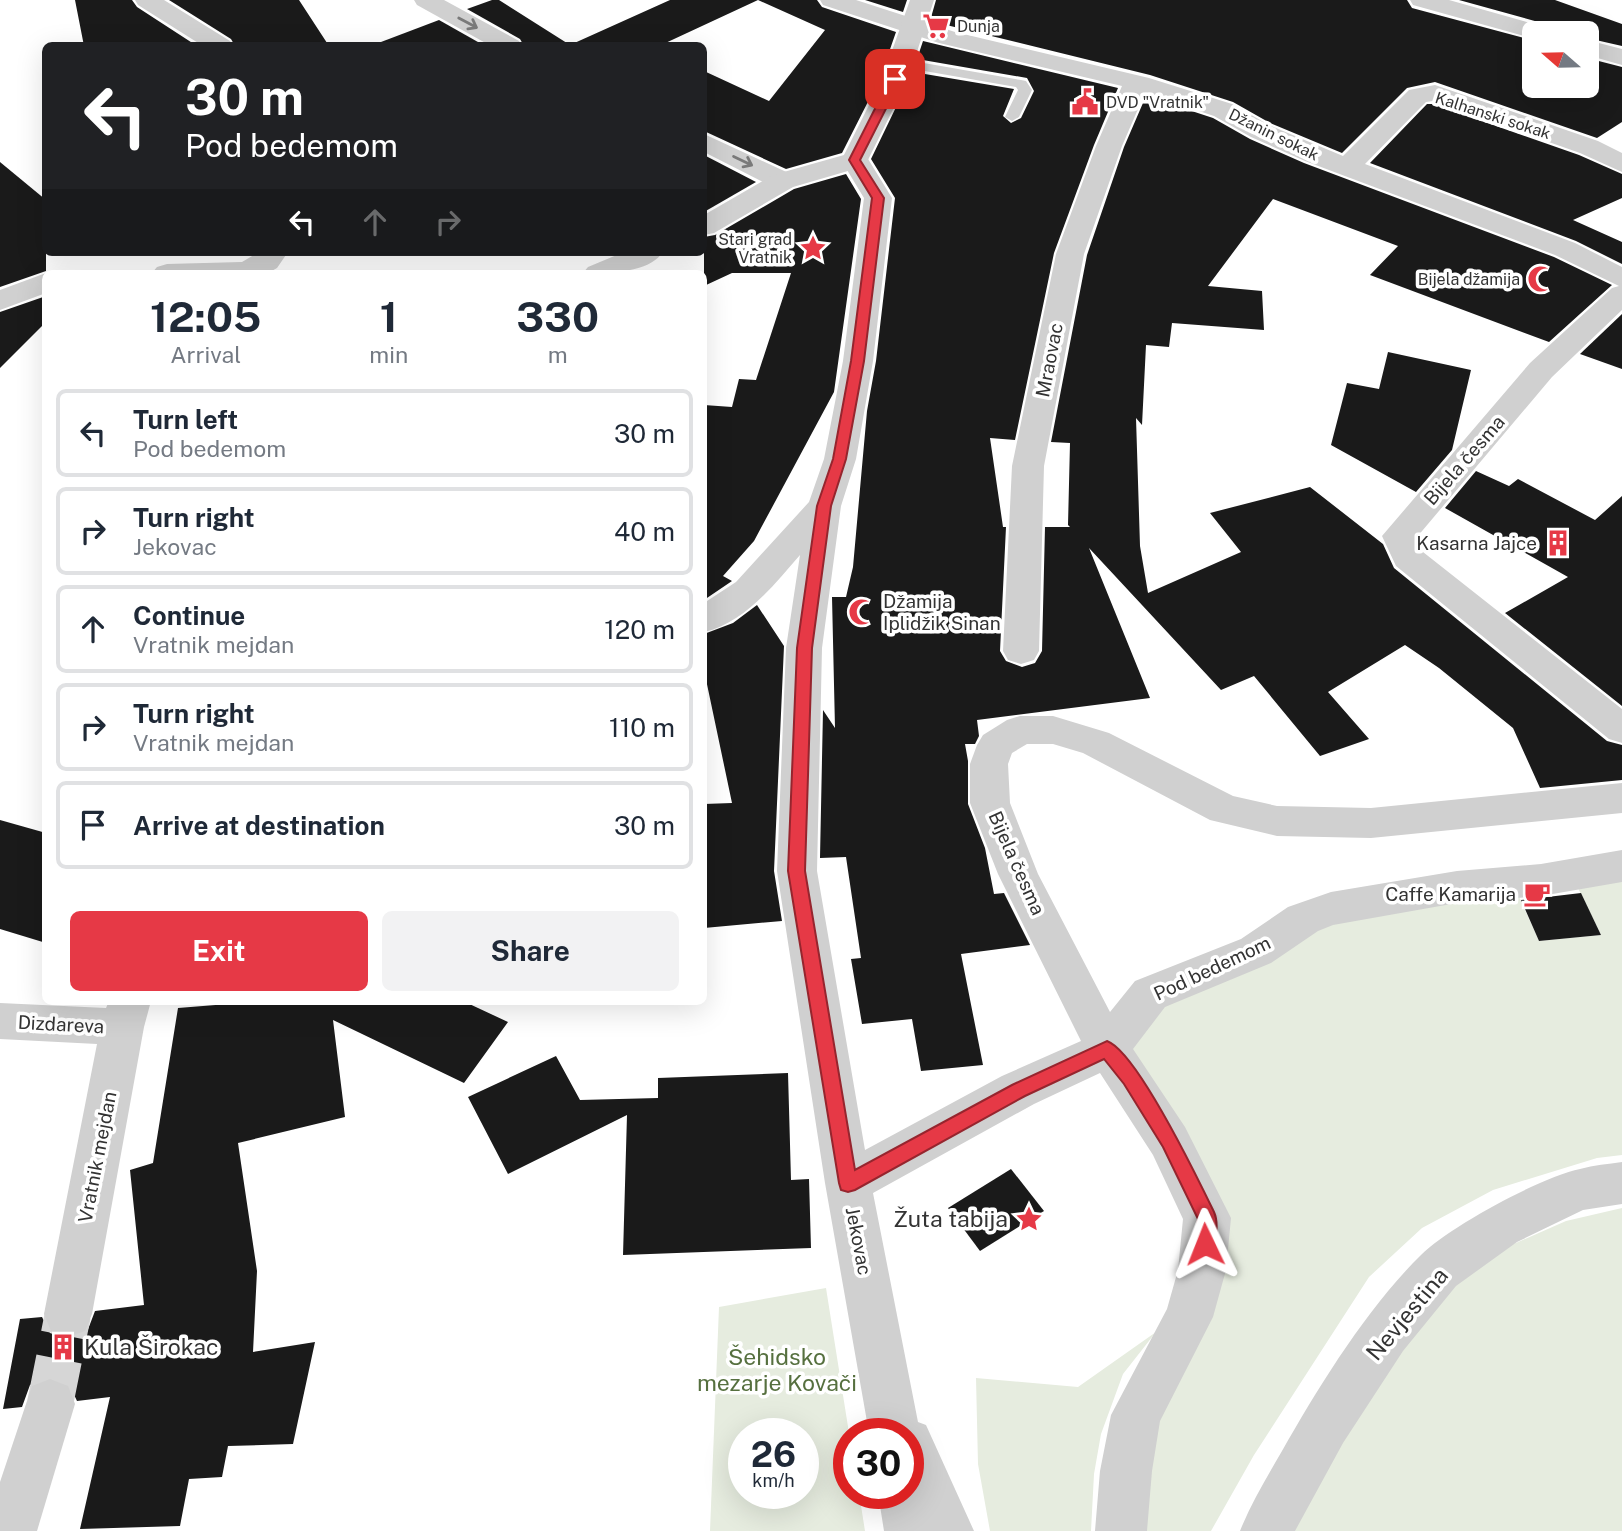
<!DOCTYPE html>
<meta charset="utf-8">
<style>
body{margin:0;font-family:"Public Sans",sans-serif;background:#f2f2f3;color:#1f2937;height:100vh;display:flex;flex-direction:column;font-size:26px;white-space:nowrap}
*{box-sizing:border-box;margin:0}
p{font-size:23px;color:#747a83}
.icon{flex:none;width:38px;height:38px;fill:none;stroke:currentColor;stroke-width:2;stroke-linecap:round;stroke-linejoin:round}
.map{position:relative;flex:1;overflow:hidden}
.side{position:absolute;left:42px;top:270px;width:665px;height:735px;display:flex;flex-direction:column;background:#fff;border-radius:10px;box-shadow:0 7px 28px #0002}
.side>*{flex:none}
.guide{position:absolute;left:42px;top:42px;width:665px;height:214px;border-radius:10px;box-shadow:0 7px 28px #0002;background:#202124;color:#fff;overflow:hidden}
.needle{width:46px;rotate:290deg}
.buttons{position:absolute;left:1522px;top:21px;display:grid;gap:14px}
.buttons a{display:grid;place-items:center;width:77px;height:77px;border-radius:10px;background:#fff;box-shadow:0 7px 28px #0002;font-size:35px}
.speed{position:absolute;left:728px;top:1418px;display:flex;gap:14px;font-size:35px;font-weight:700;text-align:center}
.speed>*{display:grid;place-content:center;width:91px;height:91px;border-radius:50%;background:#fff;box-shadow:0 7px 28px #0002;line-height:1}
.speed small{font-size:18px;font-weight:400}
.speed .limit{border:10px solid #d22;background:#fff;color:#111}
.pin{position:absolute;display:grid;place-items:center;width:60px;height:60px;color:#fff;margin:-30px;border-radius:14px;box-shadow:0 4px 10px #0006}
.me{position:absolute;width:77px;margin:-38px;rotate:358deg;stroke-linejoin:round;filter:drop-shadow(0 0 5px #0008)}
.turn{display:flex;align-items:center;gap:24px;height:147px;padding:0 28px;font-size:32px}
.turn .icon{width:91px;height:91px;stroke-width:2.5}
.turn b{display:block;font-size:49px;line-height:60px}
.lanes{display:flex;align-items:center;height:66px;padding:0 28px;background:#0003;justify-content:center;gap:35px;direction:ltr}
.lanes .off{opacity:.35}
.eta{display:flex;justify-content:space-evenly;align-items:center;height:119px;text-align:center}
.eta b{font-size:42px;font-weight:700;line-height:49px}
.cta{display:flex;gap:14px;margin-top:auto;padding:14px 28px}
.cta a{flex:1;height:80px;border-radius:10px;background:#e63946;color:#fff;font-size:28px;font-weight:700;line-height:80px;text-align:center}
.cta a+a{background:#f2f2f3;color:#1f2937}
ul{padding:0;list-style:none}
li{display:flex;align-items:center;gap:21px;height:88px;margin:0 14px 10px;padding:0 14px;border:4px solid #e0e1e3;border-radius:10px}
li div{flex:1}
li b{display:block;font-size:26px}
li em{font-style:normal}
.map>svg:first-child{display:block}
.green{fill:#e6ecdf;fill-rule:evenodd}
.building{fill:#1a1a1a}
.lines{fill:none;stroke-linecap:round;stroke-linejoin:round}
.minor-tunnel{stroke:#d6d6d6;stroke-width:46;stroke-dasharray:46 24;stroke-linecap:butt}
.service{fill:#d0d0d0;fill-rule:evenodd}
.minor{fill:#d0d0d0;fill-rule:evenodd}
.tertiary{fill:#d0d0d0;fill-rule:evenodd}
.oneway{stroke:#7a7a7a}
.route{fill:#e63946;stroke:#96252e;stroke-width:2}
.labels{text-anchor:middle;stroke-width:7;stroke-linejoin:round;paint-order:stroke}
.far-poi-label{font-size:16px;fill:#333;stroke:#fff;text-anchor:start}
.far-street-label{font-size:16px;fill:#333;stroke:#fff}
.street-label{font-size:19px;fill:#333;stroke:#fff}
.poi-label{font-size:19px;fill:#333;stroke:#fff;text-anchor:end}
.near-poi-label{font-size:23px;fill:#333;stroke:#fff;text-anchor:end}
.near-street-label{font-size:23px;fill:#333;stroke:#fff}
.near-park-label{font-size:23px;fill:#56703f;stroke:#fff}
</style>
<div class="map">
<svg width="1622" height="1531" viewBox="0 0 1622 1531">
<rect width="100%" height="100%" fill="#fff"/>
<!-- green -->
<g class="green">
<polygon points="1622,876 1622,1155 1597,1158 1493,1190 1422,1228 1369,1277 1254,1455 1211,1531 1133,1531 1136,1474 1213,1273 1119,1051 1159,1003 1331,919 1516,890 1539,941 1601,935 1575,882"/>
<polygon points="1622,1208 1622,1531 1281,1531 1397,1340 1484,1257 1566,1221"/>
<path d="M826,1288L849,1433V1493H859L865,1531H710L719,1307ZM803,1433V1493H744V1433Z"/>
<polygon points="1156,1332 1123,1374 1101,1434 1094,1474 1091,1531 990,1531 978,1464 976,1378 1078,1387"/>
</g>
<!-- building -->
<g class="building">
<polygon points="75,0 132,0 137,7 197,46 84,46"/>
<polygon points="169,0 299,0 329,46 235,46 231,39"/>
<polygon points="492,0 499,0 570,45 670,0 817,0 822,7 896,32 880,78 842,153 786,169 704,131 704,71 769,101 825,30 758,0 659,46 524,46 520,39 467,9"/>
<polygon points="865,0 907,0 903,12"/>
<polygon points="936,0 1407,0 1412,8 1535,41 1535,86 1587,86 1587,58 1622,67 1622,122 1597,138 1435,82 1407,88 1342,153 1270,123 1233,102 1150,75 930,21"/>
<polygon points="1459,0 1555,0 1622,24 1622,46 1587,38 1587,33 1554,33 1549,25"/>
<polygon points="439,20 485,46 381,46 381,42"/>
<polygon points="923,41 1118,88 1094,145 1054,253 1015,440 990,438 1003,527 1006,527 1000,651 1006,661 1022,667 1035,663 1042,651 1045,527 1070,527 1068,525 1070,443 1051,442 1087,255 1124,147 1146,96 1213,118 1250,139 1304,163 1554,257 1612,285 1549,342 1370,275 1398,246 1273,199 1208,286 1262,291 1264,330 1172,323 1169,347 1146,345 1142,425 1136,418 1140,546 1148,593 1241,552 1210,513 1310,487 1383,544 1394,568 1607,741 1622,745 1622,780 1540,788 1513,728 1439,668 1405,645 1328,692 1369,739 1320,756 1254,676 1221,690 1089,548 1150,698 977,720 979,736 975,744 965,744 968,761 968,804 985,848 994,894 1004,893 1030,945 961,954 983,1065 921,1071 912,1019 862,1024 851,959 861,958 846,857 820,858 823,710 835,728 832,597 846,597 853,567 867,411 876,361 895,198 871,159 913,72 1014,89 1003,116 1011,123 1021,118 1034,91 1027,78 917,59"/>
<polygon points="1427,104 1433,104 1579,155 1622,174 1622,198 1573,220 1622,242 1622,264 1576,241 1370,163"/>
<polygon points="704,155 756,182 704,212"/>
<polygon points="0,162 46,200 46,271 0,287"/>
<polygon points="846,174 861,199 834,392 754,541 723,576 732,581 704,600 704,405 732,407 739,379 756,380 791,273 732,273 704,286 704,237 715,235 794,189"/>
<polygon points="46,296 46,322 0,368 0,312"/>
<polygon points="1622,314 1622,369 1580,354"/>
<polygon points="1388,352 1471,370 1452,450 1416,492 1331,445 1347,383 1379,389"/>
<polygon points="1476,471 1509,486 1518,479 1595,520 1622,496 1622,706 1505,613 1568,577 1445,508"/>
<polygon points="757,605 784,646 774,871 782,921 704,928 704,804 732,803 704,670 704,634 733,623"/>
<polygon points="0,820 46,833 46,943 0,929"/>
<polygon points="1581,893 1601,935 1539,941 1521,900"/>
<polygon points="267,1001 463,1001 508,1022 464,1083 333,1020 345,1117 238,1143 257,1271 253,1352 315,1342 293,1444 228,1446 222,1477 189,1479 180,1526 80,1529 110,1397 77,1401 69,1384 49,1377 30,1385 22,1407 3,1409 20,1319 42,1317 50,1333 69,1339 87,1332 95,1311 144,1305 130,1170 153,1163 178,1008"/>
<polygon points="556,1056 580,1100 658,1098 658,1078 788,1073 791,1180 809,1179 811,1248 623,1255 627,1115 508,1174 468,1097"/>
<polygon points="1011,1169 1044,1211 980,1251 948,1208"/>
</g>
<g class="lines">
<!-- minor-tunnel -->
<polyline class="minor-tunnel" points="50,1404 68,1314"/>
<!-- service -->
<polygon class="service" points="901,59 1021,80 1026,81 1032,90 1019,117 1012,121 1005,117 1018,90 1016,87 896,66 894,63"/>
<!-- minor -->
<g class="minor">
<polygon points="135,0 164,0 230,41 233,46 203,46 138,5"/>
<polygon points="414,0 444,0 519,41 522,46 491,46 417,5"/>
<polygon points="820,0 856,0 955,32 1149,78 1232,104 1269,125 1343,156 1409,90 1435,85 1598,141 1622,153 1622,172 1580,153 1433,101 1426,102 1365,164 1575,243 1622,267 1622,310 1552,377 1417,537 1423,552 1622,709 1622,743 1609,739 1396,566 1382,536 1530,363 1612,288 1619,286 1555,255 1305,161 1251,137 1214,116 1145,93 1122,146 1084,254 1044,466 1039,651 1034,660 1021,664 1008,660 1003,651 1012,466 1056,254 1096,146 1122,86 939,43 823,5"/>
<polygon points="1410,0 1449,0 1548,28 1551,33 1535,33 1535,39 1413,5"/>
<polygon points="1587,40 1622,49 1622,65 1587,55"/>
<polygon points="704,134 793,175 797,181 793,187 783,189 773,187 704,152"/>
<path d="M855,152L865,154L892,198L873,361L856,459L841,506L822,648L817,871L865,1150L1002,1076L1081,1041L998,874L970,803V764L977,745L983,735L1007,720L1020,716H1053L1109,733L1233,796L1277,806L1371,808L1622,783V813L1371,838L1277,836L1210,820L1083,753L1053,744H1027L1012,753L1008,764L1010,803L1038,874L1110,1012L1135,981L1241,939L1288,907L1331,892L1457,871L1541,864L1622,850V882L1541,896L1457,903L1333,925L1318,931L1271,963L1165,1007L1133,1049L1185,1127L1231,1218L1226,1270L1213,1317L1160,1421L1152,1471L1147,1531H1095L1100,1471L1111,1415L1167,1309L1178,1270L1183,1219L1153,1155L1100,1073L1034,1104L873,1193L918,1422L926,1425L974,1531H884L878,1493H908V1433H869L825,1183L777,871L786,648L800,555C774,585 744,623 704,632V603L736,582L809,502L824,459L843,361L864,198L841,160L845,154Z"/>
<polygon points="259,252 288,252 277,268 268,273 152,273 157,267 167,264 242,262"/>
<polygon points="109,1001 151,1001 144,1027 92,1314 85,1331 68,1337 51,1331 44,1314 97,1044 0,1039 0,1003 106,1008"/>
<path d="M1622,1162V1204L1583,1210L1517,1242L1456,1286L1403,1351L1343,1443L1295,1531H1240C1251,1503 1267,1477 1282,1451C1319,1386 1367,1308 1421,1255C1449,1227 1541,1177 1580,1169C1594,1165 1608,1164 1622,1162Z"/>
<polygon points="50,1379 68,1386 75,1404 37,1531 0,1531 0,1482 32,1386"/>
</g>
<!-- tertiary -->
<g class="tertiary">
<polygon points="910,0 934,0 908,79 865,166 793,187 714,233 704,235 704,215 773,175 844,155 882,79"/>
<path d="M624,252H663C648,274 607,273 583,273L588,267Z"/>
<polygon points="46,273 46,293 0,310 0,290"/>
</g>
</g>
<!-- one-way arrows -->
<defs><path id="oneway-shaft" d="M-6 0H5M1.5-3L5.5 0L1.5 3" fill="none" stroke-width="1.6" stroke-linecap="round" stroke-linejoin="round" transform="scale(1.75)"/></defs>
<g class="oneway">
<use href="#oneway-shaft" transform="translate(468 23) rotate(28)"/>
<use href="#oneway-shaft" transform="translate(743 161) rotate(26)"/>
</g>
<!-- route -->
<path class="route" d="M895,76L901,79L860,160L884,198L864,361L846,459L831,506L812,648L805,871L855,1170L1012,1085L1107,1041C1137,1052 1198,1179 1214,1212C1219,1223 1216,1240 1212,1250L1205,1253L1198,1250L1195,1244L1198,1219L1163,1147L1124,1084L1104,1059L1025,1096L855,1190L848,1192L841,1190L839,1183L788,871L797,648L817,506L833,459L851,361L872,198L849,160L890,79Z"/>
<!-- icons -->
<defs>
<g id="supermarket-bare" transform="scale(2.1)"><path d="M-6-5.5h2.5l.6 2H6L4.5 2H-2.5L-4.4-4H-6ZM-1.5 3.2a1.3 1.3 0 1 0 .1 0ZM3 3.2a1.3 1.3 0 1 0 .1 0Z" fill="#e63946" stroke="#fff" stroke-width="2.5" paint-order="stroke"/></g>
<g id="civic-bare" transform="scale(2.1)"><path d="M-.6-6.5H3V-4.5H.6V-3L4-1V1h2V6H-6V1h2V-1L-.6-3ZM-1.2 2.5V6h2.4V2.5Z" fill="#e63946" stroke="#fff" stroke-width="2.5" paint-order="stroke"/></g>
<g id="sight-bare" transform="scale(2.1)"><path d="M0-6L1.8-2.2L6-1.7L2.9 1.2L3.7 5.4L0 3.3L-3.7 5.4L-2.9 1.2L-6-1.7L-1.8-2.2Z" fill="#e63946" stroke="#fff" stroke-width="2.5" paint-order="stroke"/></g>
<g id="mosque-bare" transform="scale(2.1)"><path d="M3.5-4.9A6 6 0 1 0 3.5 4.9A5 5 0 1 1 3.5-4.9Z" fill="#e63946" stroke="#fff" stroke-width="2.5" paint-order="stroke"/></g>
<g id="building-bare" transform="scale(2.1)"><path d="M-4-6H4V6H1V3H-1V6H-4ZM-2.5-4.3h1.7v1.8h-1.7ZM.8-4.3h1.7v1.8H.8ZM-2.5-1h1.7V.8h-1.7ZM.8-1h1.7V.8H.8Z" fill="#e63946" stroke="#fff" stroke-width="2.5" paint-order="stroke"/></g>
<g id="cafe-bare" transform="scale(2.1)"><path d="M-5.5-4.5H6V0H3Q3 3.5 0 3.5H-2.5Q-5.5 3.5-5.5 0ZM3-3.2v2h1.7v-2ZM-6 4.5H4V6H-6Z" fill="#e63946" stroke="#fff" stroke-width="2.5" paint-order="stroke"/></g>
</defs>
<g fill-rule="evenodd">
<use href="#supermarket-bare" x="936" y="26"/>
<use href="#civic-bare" x="1085" y="102"/>
<use href="#sight-bare" x="813" y="248"/>
<use href="#mosque-bare" x="1541" y="279"/>
<use href="#building-bare" x="1558" y="543"/>
<use href="#mosque-bare" x="862" y="612"/>
<use href="#cafe-bare" x="1537" y="894"/>
<use href="#sight-bare" x="1029" y="1219"/>
<use href="#building-bare" x="63" y="1347"/>
</g>
<g class="labels">
<!-- far-poi labels -->
<g class="far-poi-label">
<text x="957" y="32">Dunja</text>
<text x="1106" y="108">DVD "Vratnik"</text>
<text x="792" y="245" text-anchor="end">Stari grad<tspan x="792" dy="18">Vratnik</tspan></text>
<text x="1520" y="285" text-anchor="end">Bijela džamija</text>
</g>
<!-- far-street labels -->
<g class="far-street-label">
<text transform="translate(1493 115) rotate(18)" y="6">Kalhanski sokak</text>
<text transform="translate(1274 134) rotate(26)" y="6">Džanin sokak</text>
</g>
<!-- street labels -->
<g class="street-label">
<text transform="translate(1049 360) rotate(-79)" y="7">Mraovac</text>
<text transform="translate(1464 460) rotate(-49)" y="7">Bijela česma</text>
<text transform="translate(1017 863) rotate(66)" y="7">Bijela česma</text>
<text transform="translate(1212 968) rotate(-25)" y="7">Pod bedemom</text>
<text transform="translate(61 1024) rotate(3)" y="7">Dizdareva</text>
<text transform="translate(97 1157) rotate(-79)" y="7">Vratnik mejdan</text>
<text transform="translate(859 1241) rotate(79)" y="7">Jekovac</text>
</g>
<!-- poi labels -->
<g class="poi-label">
<text x="1537" y="550">Kasarna Jajce</text>
<text x="883" y="608" text-anchor="start">Džamija<tspan x="883" dy="22">Iplidžik Sinan</tspan></text>
<text x="1516" y="901">Caffe Kamarija</text>
</g>
<!-- near-poi labels -->
<g class="near-poi-label">
<text x="1008" y="1227">Žuta tabija</text>
<text x="84" y="1355" text-anchor="start">Kula Širokac</text>
</g>
<!-- near-street labels -->
<g class="near-street-label">
<text transform="translate(1407 1314) rotate(-50)" y="8">Nevjestina</text>
</g>
<!-- near-park labels -->
<g class="near-park-label">
<text x="777" y="1365">Šehidsko<tspan x="777" dy="26">mezarje Kovači</tspan></text>
</g>
</g>
</svg>
<div class="buttons">
<a><svg class="needle" viewBox="-14 -14 28 28"><path d="M0-13l5 13h-10z" fill="#e53935"/><path d="M0 13l5-13h-10z" fill="#747a83"/></svg></a>
</div>
<div class="speed"><div>26<small>km/h</small></div><div class="limit">30</div></div>
<div class="pin" style="left:895px;top:79px;background:#d93025"><svg class="icon" aria-label="arrive" viewBox="0 0 24 24"><path d="M6 21V4h12l-3 4 3 4H6"/></svg></div>
<svg class="me" style="left:1205px;top:1244px" viewBox="-20 -20 40 40"><path d="M0-17L14 15 0 8-14 15z" fill="#e63946" stroke="#fff" stroke-width="4"/></svg>
<div class="guide">
<div class="turn"><svg class="icon" aria-label="left" viewBox="0 0 24 24"><path d="M17 20v-9H6M10 6l-5 5 5 5"/></svg><div><b>30 m</b>Pod bedemom</div></div>
<div class="lanes"><svg class="icon" aria-label="left" viewBox="0 0 24 24"><path d="M17 20v-9H6M10 6l-5 5 5 5"/></svg><svg class="icon off" aria-label="ahead" viewBox="0 0 24 24"><path d="M12 20V5M6 11l6-6 6 6"/></svg><svg class="icon off" aria-label="right" viewBox="0 0 24 24"><path d="M7 20v-9h11M14 6l5 5-5 5"/></svg></div>
</div>
<section class="side">
<div class="eta">
<div><b>12:05</b><p>Arrival</p></div>
<div><b>1</b><p>min</p></div>
<div><b>330</b><p>m</p></div>
</div>
<ul>
<li><svg class="icon" aria-label="left" viewBox="0 0 24 24"><path d="M17 20v-9H6M10 6l-5 5 5 5"/></svg><div><b>Turn left</b><p>Pod bedemom</p></div><em>30 m</em></li>
<li><svg class="icon" aria-label="right" viewBox="0 0 24 24"><path d="M7 20v-9h11M14 6l5 5-5 5"/></svg><div><b>Turn right</b><p>Jekovac</p></div><em>40 m</em></li>
<li><svg class="icon" aria-label="ahead" viewBox="0 0 24 24"><path d="M12 20V5M6 11l6-6 6 6"/></svg><div><b>Continue</b><p>Vratnik mejdan</p></div><em>120 m</em></li>
<li><svg class="icon" aria-label="right" viewBox="0 0 24 24"><path d="M7 20v-9h11M14 6l5 5-5 5"/></svg><div><b>Turn right</b><p>Vratnik mejdan</p></div><em>110 m</em></li>
<li><svg class="icon" aria-label="arrive" viewBox="0 0 24 24"><path d="M6 21V4h12l-3 4 3 4H6"/></svg><div><b>Arrive at destination</b></div><em>30 m</em></li>
</ul>
<div class="cta"><a>Exit</a><a>Share</a></div>
</section>
</div>
